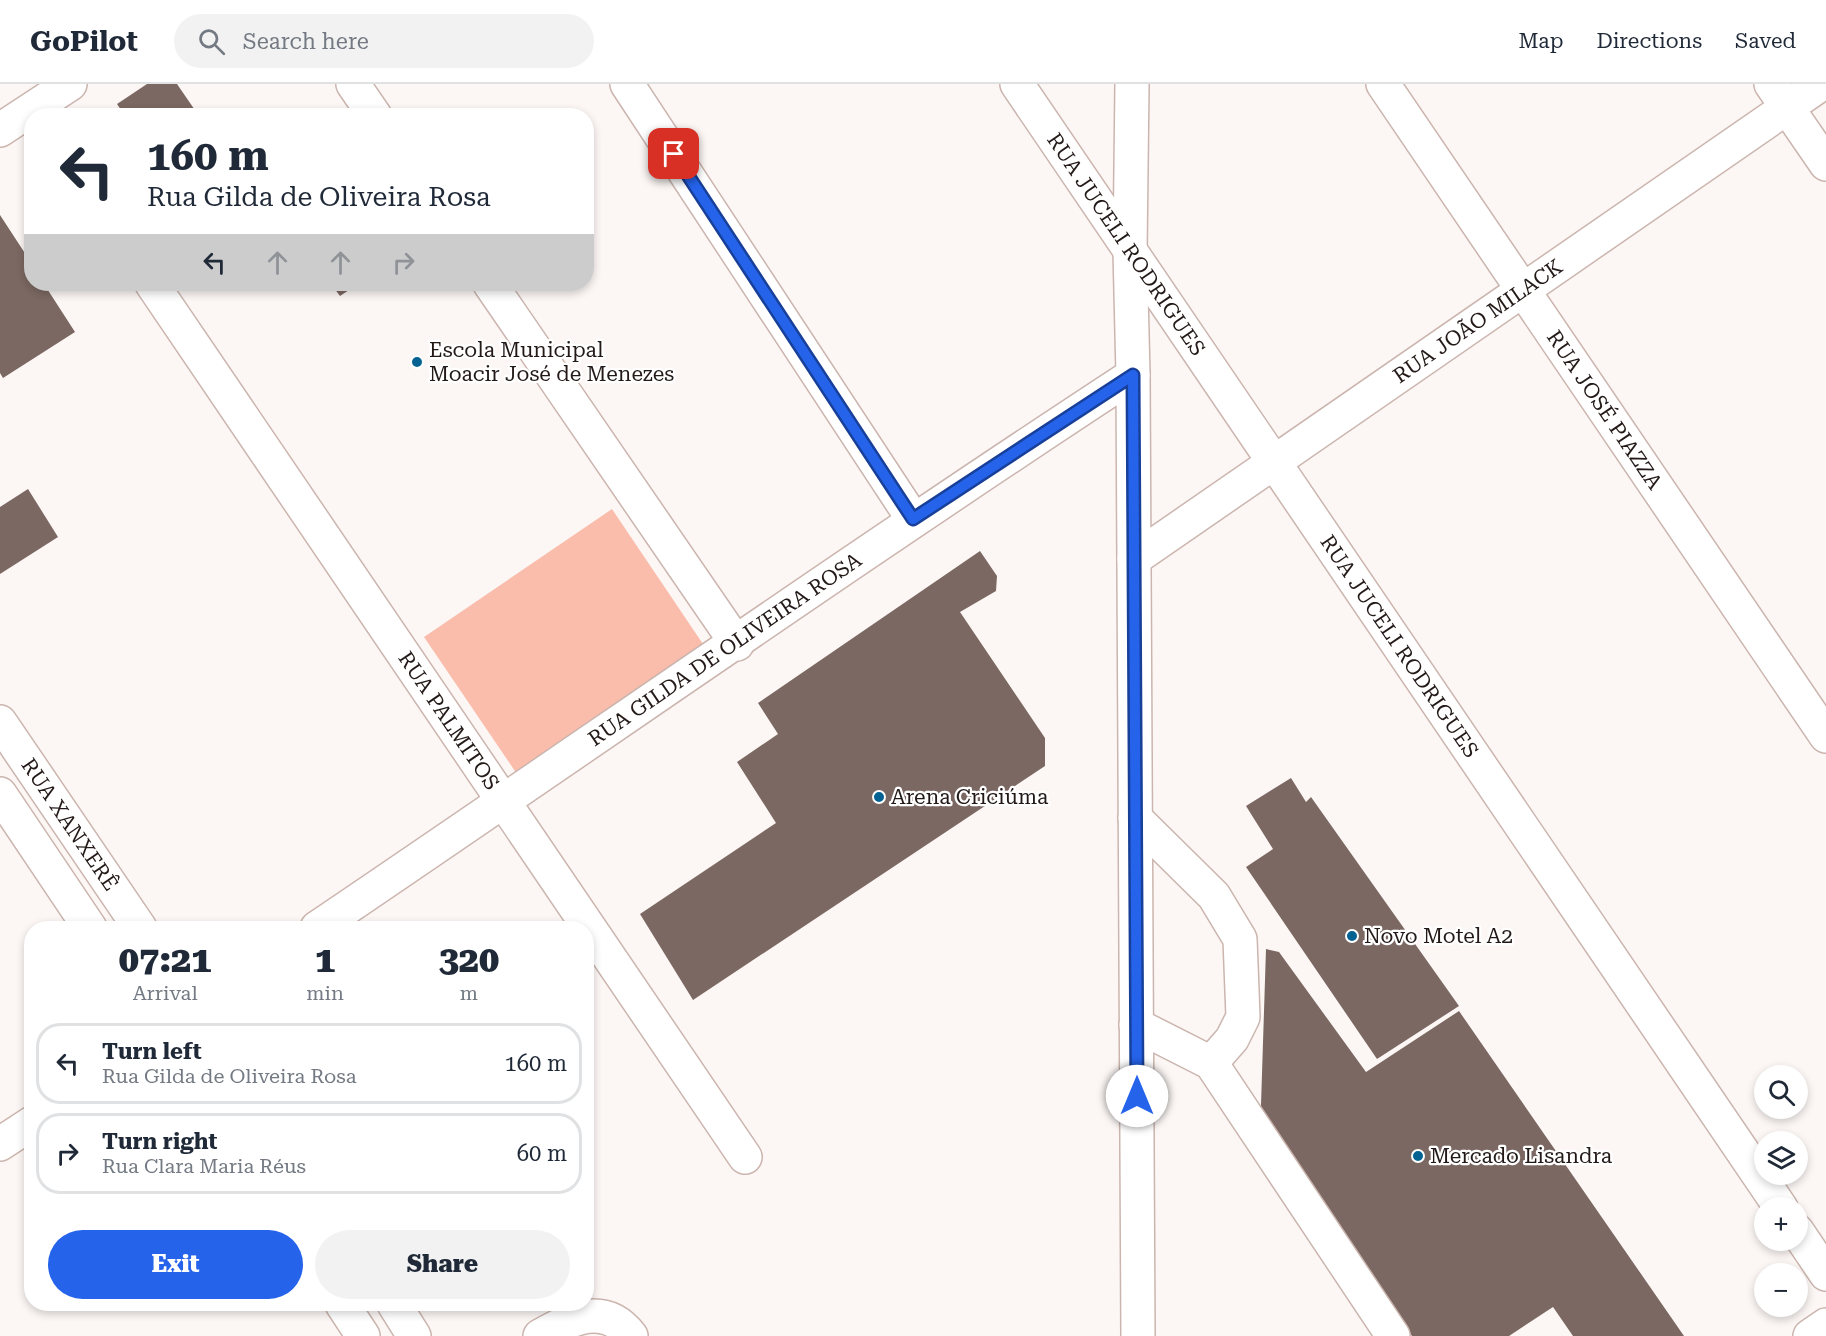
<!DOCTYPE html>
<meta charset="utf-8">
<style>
body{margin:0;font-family:"Roboto Serif",serif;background:#f2f2f3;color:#1f2937;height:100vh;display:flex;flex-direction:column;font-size:22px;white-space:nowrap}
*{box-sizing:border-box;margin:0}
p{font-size:20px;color:#747a83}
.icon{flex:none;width:33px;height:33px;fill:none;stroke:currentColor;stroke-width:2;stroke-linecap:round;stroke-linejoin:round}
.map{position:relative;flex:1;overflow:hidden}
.details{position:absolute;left:24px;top:837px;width:570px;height:390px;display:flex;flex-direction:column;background:#fff;border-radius:24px;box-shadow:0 3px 9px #0003}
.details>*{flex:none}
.hud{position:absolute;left:24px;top:24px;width:570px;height:183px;border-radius:24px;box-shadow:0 3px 9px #0003;background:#fff;color:#1f2937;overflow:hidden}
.buttons{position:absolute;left:1754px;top:981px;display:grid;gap:12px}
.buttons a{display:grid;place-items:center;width:54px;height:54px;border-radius:50%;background:#fff;box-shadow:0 3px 9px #0003;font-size:30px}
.pin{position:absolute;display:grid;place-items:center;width:51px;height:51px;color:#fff;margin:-26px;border-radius:12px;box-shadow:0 3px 9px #0006}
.me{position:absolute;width:66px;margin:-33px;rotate:0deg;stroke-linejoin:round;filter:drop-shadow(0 0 4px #0008)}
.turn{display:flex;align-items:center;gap:21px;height:126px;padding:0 24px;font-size:27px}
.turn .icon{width:78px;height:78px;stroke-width:2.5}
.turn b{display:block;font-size:42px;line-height:51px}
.lanes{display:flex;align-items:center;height:57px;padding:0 24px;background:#0003;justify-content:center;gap:30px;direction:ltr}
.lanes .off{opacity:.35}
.eta{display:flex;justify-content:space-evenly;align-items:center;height:102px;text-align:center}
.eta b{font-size:36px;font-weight:800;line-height:42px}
.button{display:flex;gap:12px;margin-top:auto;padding:12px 24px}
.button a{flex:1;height:69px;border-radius:36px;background:#2563eb;color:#fff;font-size:24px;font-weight:800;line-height:69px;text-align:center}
.button a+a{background:#f2f2f3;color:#1f2937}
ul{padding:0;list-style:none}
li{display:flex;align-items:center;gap:18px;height:81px;margin:0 12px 9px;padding:0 12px;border:3px solid #e0e1e3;border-radius:24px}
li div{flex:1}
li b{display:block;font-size:22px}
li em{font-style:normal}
header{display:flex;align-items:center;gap:36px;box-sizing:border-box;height:84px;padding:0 30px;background:#fff;border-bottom:2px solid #e0e1e3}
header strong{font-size:28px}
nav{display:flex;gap:33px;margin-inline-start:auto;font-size:21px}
.search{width:420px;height:54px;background:#f2f2f3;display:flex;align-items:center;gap:15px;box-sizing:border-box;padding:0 21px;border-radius:33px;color:#747a83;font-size:22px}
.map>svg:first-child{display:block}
.green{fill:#fabdac}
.building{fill:#7c6862}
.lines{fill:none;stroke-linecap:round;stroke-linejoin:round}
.minor-casing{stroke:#cbb5ae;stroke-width:36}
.major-casing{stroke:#cbb5ae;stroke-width:36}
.minor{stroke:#fff;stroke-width:33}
.major{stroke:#fff;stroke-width:33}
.route-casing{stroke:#184099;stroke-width:15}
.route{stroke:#2563eb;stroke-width:10}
.poi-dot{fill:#046292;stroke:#fff;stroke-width:2}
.labels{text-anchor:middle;stroke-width:4.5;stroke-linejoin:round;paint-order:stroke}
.street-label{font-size:21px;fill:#231a18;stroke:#fff}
.poi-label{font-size:21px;fill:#231a18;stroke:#fff;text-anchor:start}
</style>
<header>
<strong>GoPilot</strong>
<div class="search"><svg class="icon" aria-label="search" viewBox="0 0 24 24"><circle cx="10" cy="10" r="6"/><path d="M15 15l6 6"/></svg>Search here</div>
<nav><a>Map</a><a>Directions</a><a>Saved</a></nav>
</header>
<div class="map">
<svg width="1826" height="1252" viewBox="0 0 1826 1252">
<rect width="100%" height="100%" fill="#fcf7f5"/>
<!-- green -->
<polygon class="green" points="612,425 707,566 519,693 424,553"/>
<!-- building -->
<g class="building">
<polygon points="147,0 177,0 199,32 125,32 117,20"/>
<polygon points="0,131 32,180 32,200 44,200 75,248 3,294 0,289"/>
<polygon points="331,200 358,200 340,212"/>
<polygon points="28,405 58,453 0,490 0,423"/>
<polygon points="980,467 997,492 996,507 960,528 1045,654 1045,682 693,916 640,830 776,739 737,678 778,650 758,619"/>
<polygon points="1291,694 1306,718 1311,713 1459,922 1377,975 1246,783 1273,765 1246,722"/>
<polygon points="1266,865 1279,868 1366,988 1459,927 1684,1252 1573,1252 1553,1223 1509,1252 1412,1252 1304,1091 1260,1052"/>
</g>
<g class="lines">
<!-- minor casing -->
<g class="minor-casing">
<g id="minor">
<polyline points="353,0 375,32"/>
<polyline points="627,0 913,435"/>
<path id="s1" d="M1017,0L1781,1124"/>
<path id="s2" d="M1383,0L1826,652"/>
<polyline points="1771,0 1826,80"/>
<polyline points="0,46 70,0"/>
<path id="s3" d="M152,200L745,1073"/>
<polyline points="490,200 737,560"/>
<path id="s4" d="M1134,475L1821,0"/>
<path id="s5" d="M0,638L140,844"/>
<polyline points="0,710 90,844"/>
<polyline points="1135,734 1214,812 1240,855 1243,933 1232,955 1211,979"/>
<path id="s6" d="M317,844C589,660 858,471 1133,291"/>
<polyline points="1136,941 1211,979 1393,1252"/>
<polyline points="0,1060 32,1039"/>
<polyline points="1797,1147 1826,1190"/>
<polyline points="342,1220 363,1252"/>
<polyline points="394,1220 414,1252"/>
<path d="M540,1252C571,1235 604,1217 631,1252"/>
<polyline points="1810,1252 1826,1241"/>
</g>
</g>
<!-- major casing -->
<g class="major-casing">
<polyline id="major" points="1132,0 1130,167 1133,291 1138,1252"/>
</g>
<!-- minor -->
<use href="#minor" class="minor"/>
<!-- major -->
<use href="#major" class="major"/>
</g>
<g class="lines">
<!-- route casing -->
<g class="route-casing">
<polyline id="route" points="674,70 913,435 1133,291 1137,1012"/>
</g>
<!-- route -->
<use href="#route" class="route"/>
</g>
<!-- markers -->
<g class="poi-dot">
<circle cx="417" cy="278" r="6"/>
<circle cx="879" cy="713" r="6"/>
<circle cx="1352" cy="852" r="6"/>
<circle cx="1418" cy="1072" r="6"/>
</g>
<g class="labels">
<!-- street labels -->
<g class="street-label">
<text dy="7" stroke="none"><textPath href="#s1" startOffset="194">RUA JUCELI RODRIGUES</textPath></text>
<text dy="7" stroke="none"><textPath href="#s4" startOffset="418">RUA JOÃO MILACK</textPath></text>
<text dy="7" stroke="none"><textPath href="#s2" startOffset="394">RUA JOSÉ PIAZZA</textPath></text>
<text dy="7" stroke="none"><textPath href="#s1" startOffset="680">RUA JUCELI RODRIGUES</textPath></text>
<text dy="7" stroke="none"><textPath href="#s6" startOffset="494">RUA GILDA DE OLIVEIRA ROSA</textPath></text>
<text dy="7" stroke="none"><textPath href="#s3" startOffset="528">RUA PALMITOS</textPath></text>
<text dy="7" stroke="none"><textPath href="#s5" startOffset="124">RUA XANXERÊ</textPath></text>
</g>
<!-- poi labels -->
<g class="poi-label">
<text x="429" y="273">Escola Municipal<tspan x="429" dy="24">Moacir José de Menezes</tspan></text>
<text x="891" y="720">Arena Criciúma</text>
<text x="1364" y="859">Novo Motel A2</text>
<text x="1430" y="1079">Mercado Lisandra</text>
</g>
</g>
</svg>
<div class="buttons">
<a><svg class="icon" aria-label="search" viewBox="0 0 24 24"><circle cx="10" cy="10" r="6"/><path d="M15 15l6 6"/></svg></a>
<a><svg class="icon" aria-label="layers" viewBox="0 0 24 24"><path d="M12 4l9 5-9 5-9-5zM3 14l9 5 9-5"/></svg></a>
<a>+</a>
<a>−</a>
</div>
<div class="pin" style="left:674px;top:70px;background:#d93025"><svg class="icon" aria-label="arrive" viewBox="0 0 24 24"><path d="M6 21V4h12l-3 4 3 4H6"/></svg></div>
<svg class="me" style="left:1137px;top:1012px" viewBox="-20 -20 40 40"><circle r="19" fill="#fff"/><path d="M0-13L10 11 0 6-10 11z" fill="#2563eb"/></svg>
<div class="hud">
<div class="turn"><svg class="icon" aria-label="left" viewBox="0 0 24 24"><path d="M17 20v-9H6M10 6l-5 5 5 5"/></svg><div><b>160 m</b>Rua Gilda de Oliveira Rosa</div></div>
<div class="lanes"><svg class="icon" aria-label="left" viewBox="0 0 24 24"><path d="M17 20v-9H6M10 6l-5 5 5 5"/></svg><svg class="icon off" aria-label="ahead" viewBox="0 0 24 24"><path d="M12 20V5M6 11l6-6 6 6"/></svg><svg class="icon off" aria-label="ahead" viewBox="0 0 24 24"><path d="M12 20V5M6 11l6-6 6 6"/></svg><svg class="icon off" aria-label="right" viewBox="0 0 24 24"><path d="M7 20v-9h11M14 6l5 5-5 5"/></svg></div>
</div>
<section class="details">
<div class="eta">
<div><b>07:21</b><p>Arrival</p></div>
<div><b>1</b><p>min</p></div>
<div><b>320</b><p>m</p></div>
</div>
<ul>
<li><svg class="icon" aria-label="left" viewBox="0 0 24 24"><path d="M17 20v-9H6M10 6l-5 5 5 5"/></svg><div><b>Turn left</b><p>Rua Gilda de Oliveira Rosa</p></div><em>160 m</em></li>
<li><svg class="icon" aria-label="right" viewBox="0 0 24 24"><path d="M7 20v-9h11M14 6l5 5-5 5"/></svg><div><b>Turn right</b><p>Rua Clara Maria Réus</p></div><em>60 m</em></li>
</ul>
<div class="button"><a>Exit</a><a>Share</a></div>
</section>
</div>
